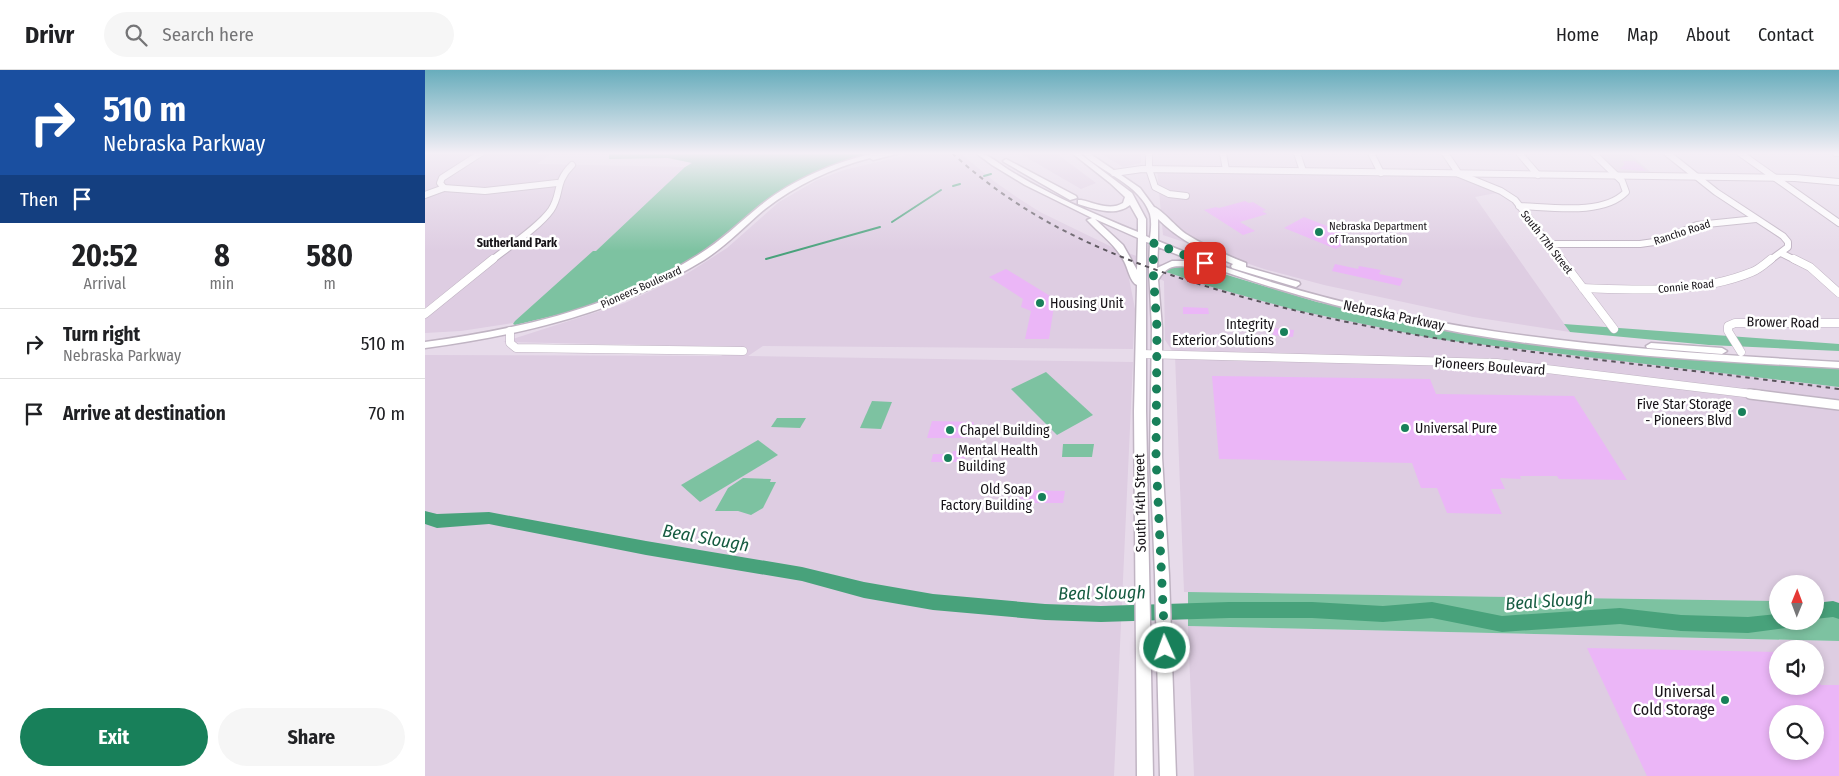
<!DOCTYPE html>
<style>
body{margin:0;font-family:"Fira Sans Condensed",sans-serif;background:#f6f6f6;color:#202124;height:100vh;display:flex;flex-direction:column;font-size:19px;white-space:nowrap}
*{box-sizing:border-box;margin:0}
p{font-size:16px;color:#757577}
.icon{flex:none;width:28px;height:28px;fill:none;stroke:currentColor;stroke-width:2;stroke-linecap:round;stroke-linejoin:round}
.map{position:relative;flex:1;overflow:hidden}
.panel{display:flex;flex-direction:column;background:#fff;width:425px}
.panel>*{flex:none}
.top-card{background:#1a4fa0;color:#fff;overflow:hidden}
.needle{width:32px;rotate:1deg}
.controls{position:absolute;left:1344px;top:505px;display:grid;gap:10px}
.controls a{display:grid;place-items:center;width:55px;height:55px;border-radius:50%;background:#fff;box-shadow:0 2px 8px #0003;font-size:25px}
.pin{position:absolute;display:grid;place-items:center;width:42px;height:42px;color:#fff;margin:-21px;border-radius:10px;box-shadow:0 2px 8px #0006}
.me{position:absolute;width:55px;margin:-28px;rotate:358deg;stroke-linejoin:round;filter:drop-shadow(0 0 4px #0008)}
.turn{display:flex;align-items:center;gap:18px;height:105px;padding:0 20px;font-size:22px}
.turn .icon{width:65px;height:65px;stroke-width:2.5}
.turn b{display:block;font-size:35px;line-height:42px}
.then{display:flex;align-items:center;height:48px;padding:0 20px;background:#0003;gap:10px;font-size:19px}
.eta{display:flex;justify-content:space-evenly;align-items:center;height:85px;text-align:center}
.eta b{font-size:30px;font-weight:700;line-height:35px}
.primary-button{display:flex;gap:10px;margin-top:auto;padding:10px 20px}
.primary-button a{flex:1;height:58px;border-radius:30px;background:#18805a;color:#fff;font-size:20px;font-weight:700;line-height:58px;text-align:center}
.primary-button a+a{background:#f6f6f6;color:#202124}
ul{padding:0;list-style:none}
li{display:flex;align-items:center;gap:15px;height:70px;padding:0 20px;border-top:1px solid #e0e0e0}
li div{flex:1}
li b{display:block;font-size:19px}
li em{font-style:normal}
header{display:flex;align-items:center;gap:30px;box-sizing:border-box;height:70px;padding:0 25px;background:#fff;border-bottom:1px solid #e0e0e0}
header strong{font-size:24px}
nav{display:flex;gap:28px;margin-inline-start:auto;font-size:18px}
.search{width:350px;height:45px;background:#f6f6f6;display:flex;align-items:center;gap:12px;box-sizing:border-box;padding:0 18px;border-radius:28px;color:#757577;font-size:19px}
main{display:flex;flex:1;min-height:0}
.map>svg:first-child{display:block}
.built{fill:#decde2;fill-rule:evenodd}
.green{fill:#7dc2a1}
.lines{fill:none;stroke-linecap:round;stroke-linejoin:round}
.stream{stroke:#48a27b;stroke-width:2}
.river{fill:#48a27b;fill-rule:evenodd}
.building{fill:#ebb6f7;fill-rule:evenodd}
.minor-far2-casing{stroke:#c0b4c3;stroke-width:8}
.minor-far1-casing{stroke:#c0b4c3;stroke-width:9}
.minor-casing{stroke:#c0b4c3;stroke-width:12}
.major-casing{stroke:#c0b4c3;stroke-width:3}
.minor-far2{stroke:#fff;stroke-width:6}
.minor-far1{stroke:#fff;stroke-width:8}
.minor{stroke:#fff;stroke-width:9}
.major{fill:#fff;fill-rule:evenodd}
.rail{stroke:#5a545c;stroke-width:2;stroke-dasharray:4.5 4.5;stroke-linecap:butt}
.route{stroke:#18805a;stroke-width:9;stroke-dasharray:0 16.2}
.poi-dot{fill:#18805a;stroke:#fff;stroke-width:2}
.labels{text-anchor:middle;stroke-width:5;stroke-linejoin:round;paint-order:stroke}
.far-poi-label{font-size:11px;fill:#171318;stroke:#fff;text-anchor:start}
.far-street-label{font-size:11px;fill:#171318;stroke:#fff}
.far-neighbourhood-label{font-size:12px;font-weight:bold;fill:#171318;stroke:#fff}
.poi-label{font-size:14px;fill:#171318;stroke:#fff;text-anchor:start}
.street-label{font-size:14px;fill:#171318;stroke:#fff}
.near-poi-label{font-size:16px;fill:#171318;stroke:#fff;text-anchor:end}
.near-water-label{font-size:18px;font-style:italic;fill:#165b41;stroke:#fff}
</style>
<header>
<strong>Drivr</strong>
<div class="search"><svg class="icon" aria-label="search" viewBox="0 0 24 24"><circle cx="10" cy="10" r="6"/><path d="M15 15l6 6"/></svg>Search here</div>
<nav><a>Home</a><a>Map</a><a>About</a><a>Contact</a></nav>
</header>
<main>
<section class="panel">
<div class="top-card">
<div class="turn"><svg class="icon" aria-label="right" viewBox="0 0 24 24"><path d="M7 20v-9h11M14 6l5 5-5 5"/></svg><div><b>510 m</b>Nebraska Parkway</div></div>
<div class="then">Then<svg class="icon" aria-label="arrive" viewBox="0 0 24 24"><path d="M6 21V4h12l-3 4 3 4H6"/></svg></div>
</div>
<div class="eta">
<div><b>20:52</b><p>Arrival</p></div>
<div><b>8</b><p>min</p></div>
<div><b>580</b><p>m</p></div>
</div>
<ul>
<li><svg class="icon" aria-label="right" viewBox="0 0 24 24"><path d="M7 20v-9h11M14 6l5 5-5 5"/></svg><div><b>Turn right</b><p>Nebraska Parkway</p></div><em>510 m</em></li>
<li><svg class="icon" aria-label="arrive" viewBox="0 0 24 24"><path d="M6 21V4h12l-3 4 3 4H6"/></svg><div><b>Arrive at destination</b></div><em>70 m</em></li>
</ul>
<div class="primary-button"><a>Exit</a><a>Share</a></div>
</section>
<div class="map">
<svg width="1414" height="706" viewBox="0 0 1414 706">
<rect width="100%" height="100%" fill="#e7dbea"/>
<!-- built -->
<g class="built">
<polygon points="0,83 127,83 112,94 261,97 276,83 433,83 95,252 36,261 0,263"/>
<polygon points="491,83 535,83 570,112 593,128 615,142 691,179 738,195 965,258 1414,312 1414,537 1390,534 1390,514 1352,514 1352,531 759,522 750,285 740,270 739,211 701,193 710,239 708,279 338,276 323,286 708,292 689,706 0,706 0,285 296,286 310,277 78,272 200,233 260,205 302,178 354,132 392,110 419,100"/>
<polygon points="594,83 631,83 671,113 656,119"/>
<polygon points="675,83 716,83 716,93 698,97"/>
<polygon points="1168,83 1204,83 1231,107 1192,106"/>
<polygon points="732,99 1034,104 1077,122 1050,127 1145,262 1048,247 899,215 839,199 738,165"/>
<path d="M763,556L1414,571V706H769ZM1352,579H1390V616H1352ZM1352,644H1390V681H1352Z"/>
</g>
<!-- green -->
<g class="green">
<polygon points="184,83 450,83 392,103 322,148 277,184 221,215 157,239 90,255 88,254 90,251 168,181 171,181 260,97 267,93 243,88 184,89"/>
<polygon points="751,195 779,198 892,232 1015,258 1162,280 1211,285 1414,298 1414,317 1011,269 870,240 787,217 738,201"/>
<polygon points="1139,254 1414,274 1414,281 1284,275 1145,262"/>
<polygon points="621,302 668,345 632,365 586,319"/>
<polygon points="447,331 467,332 456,359 435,358"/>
<polygon points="352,348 381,348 375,358 346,357"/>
<polygon points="333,370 353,385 275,432 256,415"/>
<polygon points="638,374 669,374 667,387 637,387"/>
<polygon points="318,408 346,409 345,412 351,412 338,438 326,445 313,441 290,441 303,418"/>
<polygon points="763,522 1352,531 1352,551 1390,551 1390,534 1414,537 1414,571 763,556"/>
</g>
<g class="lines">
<!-- stream -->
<g class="stream">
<polyline points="559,106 566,104"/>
<polyline points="528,116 535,114"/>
<polyline points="467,152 516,120"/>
<polyline points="341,189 455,157"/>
</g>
<!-- river -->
<g class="river">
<polygon points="0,441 12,444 64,442 221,471 377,497 439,512 508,524 620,534 676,536 804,532 887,532 958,536 1007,532 1077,546 1195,538 1256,545 1323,547 1352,544 1352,551 1372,551 1369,557 1323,563 1256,561 1195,554 1077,562 1007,548 958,552 887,548 804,548 676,552 620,550 508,540 439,528 377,511 221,485 64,454 12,458 0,454"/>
<polygon points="1408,531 1414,533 1414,549 1408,547 1390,549 1390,533"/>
</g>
</g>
<!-- building -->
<g class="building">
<polygon points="1197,91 1210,91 1221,101 1195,99 1200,94"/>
<polygon points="820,131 824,133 828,132 841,140 837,141 842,144 815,152 830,161 818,165 779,140 791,137 794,138"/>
<polygon points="879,147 930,167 911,179 859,158"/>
<polygon points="910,194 933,199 934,196 956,200 954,204 978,209 975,216 907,201"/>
<polygon points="581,199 630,229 624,269 600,269 606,241 596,237 598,229 564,207"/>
<polygon points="758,237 783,238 784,244 758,244"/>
<polygon points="849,258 869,260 868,267 848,265"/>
<polygon points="787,306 1005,309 1011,324 1149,326 1202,410 1134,409 1132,406 1095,406 1096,409 1075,408 1080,419 1066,419 1077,444 1022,443 1012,418 996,418 987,393 794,389"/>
<polygon points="507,351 549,352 545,368 502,368"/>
<polygon points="528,381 535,381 534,384 541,384 539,392 506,392 508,384 527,384"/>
<polygon points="597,420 640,421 638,433 595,433"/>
<path d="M1162,578L1352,582V616H1390V606L1396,615H1414V706H1222ZM1352,644H1390V681H1352Z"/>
</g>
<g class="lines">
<!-- minor-far2 casing -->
<g class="minor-far2-casing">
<g id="minor-far2">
<polyline points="724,83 724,99 730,117 744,124 761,126"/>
<polyline points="798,83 801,100"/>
<polyline points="872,83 878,101"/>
<polyline points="946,83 956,103"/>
<polyline points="1020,83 1034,104 1076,121 1090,130 1137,191"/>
<polyline points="1094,83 1113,105"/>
<polyline points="1242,83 1291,122 1358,166 1363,172 1363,177 1344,191"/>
<polyline points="1315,83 1414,153"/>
<polyline points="1411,83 1414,83"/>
<polyline points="689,103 717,99 1370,108 1414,112"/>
<polyline points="19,118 60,121 132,113"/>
<polyline points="19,118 15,113 17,108 56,83"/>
<polyline points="0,125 19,118"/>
<path d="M1094,136C1125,137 1178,146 1201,122L1197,111L1168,83"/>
<polyline points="1123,174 1215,174 1236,171 1272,155 1331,149"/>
<polyline points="1356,183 1372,191"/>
<path d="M66,191C83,177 114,157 126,140C137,124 129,113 147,95"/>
</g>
</g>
<!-- minor-far1 casing -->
<g class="minor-far1-casing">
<g id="minor-far1">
<polyline points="1136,189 1189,259"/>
<polyline points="1369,189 1385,197 1414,223"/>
<path d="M1158,218C1214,220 1273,224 1327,202C1333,200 1340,194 1346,189"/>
<polyline points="0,244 68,189"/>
<polyline points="85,261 85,273 91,278 318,281"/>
<polyline points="1316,282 1303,261 1303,256 1310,253 1414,253"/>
<polyline points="715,284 1072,293 1336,325"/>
</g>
</g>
<!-- minor casing -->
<g class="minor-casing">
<polyline id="minor" points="1325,324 1414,335"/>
</g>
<!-- major casing -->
<g class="major-casing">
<g id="major">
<path d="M449,83H475L448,90L445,88C407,98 371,115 340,139C320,156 301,176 279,190C194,242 98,265 0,278V272C96,259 190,237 273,185C296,171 315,152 336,135C369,109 408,93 449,83Z"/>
<path d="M551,83C563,83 574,94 584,100C625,125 669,144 713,162V149L705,135C690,147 670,139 653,134V130H656C670,133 685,141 698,133L700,127L685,113L647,83H654L707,123L721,149V166L725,168C726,160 727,152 725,144C715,114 677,103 657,83H664L715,118L729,137C736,139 752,158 761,164C780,176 801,185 821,193V197L874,212L875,214L871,217L807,198L806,196L808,194C781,183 754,170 733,149V171C950,263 1182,279 1414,292V298C1323,293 1233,288 1142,278C1017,264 893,236 775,193L774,196C755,199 746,189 733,210L737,258V387L744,505L751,706H735L730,505L725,387L727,258L724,199L725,173L721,172V341L728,706H712L709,341L712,215C705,212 703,198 699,191C690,174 675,164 662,150L667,148L600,115L567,95ZM670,149L713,168L712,200L698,175ZM733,177L769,191H747L732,198Z"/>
<polygon points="581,89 651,126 652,128 645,130 579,92 578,91"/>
<polygon points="1226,273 1297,278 1302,281 1297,284 1222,278 1221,276"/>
</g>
</g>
<!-- minor-far2 -->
<use href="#minor-far2" class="minor-far2"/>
<!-- minor-far1 -->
<use href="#minor-far1" class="minor-far1"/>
<!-- minor -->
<use href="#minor" class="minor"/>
<!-- major -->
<use href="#major" class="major"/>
<!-- rail -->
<path class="rail" d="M527,83C600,150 683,186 777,215C903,254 1028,273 1158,288C1244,298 1329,308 1414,319"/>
</g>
<!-- sky -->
<linearGradient id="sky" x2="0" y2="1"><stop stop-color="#68adbc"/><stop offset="0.46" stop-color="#f4eff6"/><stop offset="1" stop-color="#f4eff6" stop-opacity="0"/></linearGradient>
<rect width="1414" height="181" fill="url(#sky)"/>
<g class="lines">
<!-- route -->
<polyline class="route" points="740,578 731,387 732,258 728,199 729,173 780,193"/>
</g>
<!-- markers -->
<g class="poi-dot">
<circle cx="894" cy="162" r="5"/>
<circle cx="615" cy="233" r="5"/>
<circle cx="859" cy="262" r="5"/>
<circle cx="1317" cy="342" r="5"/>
<circle cx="980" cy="358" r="5"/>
<circle cx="525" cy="360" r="5"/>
<circle cx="523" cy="388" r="5"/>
<circle cx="617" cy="427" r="5"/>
<circle cx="1300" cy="630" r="5"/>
</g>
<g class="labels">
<!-- far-poi labels -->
<g class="far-poi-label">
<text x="904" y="160">Nebraska Department<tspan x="904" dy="13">of Transportation</tspan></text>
</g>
<!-- far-street labels -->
<g class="far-street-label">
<text transform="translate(1257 162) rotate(-18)" y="4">Rancho Road</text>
<text transform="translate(1122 172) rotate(52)" y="4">South 17th Street</text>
<text transform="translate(1261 216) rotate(-6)" y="4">Connie Road</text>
<text transform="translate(216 217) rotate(-24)" y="4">Pioneers Boulevard</text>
</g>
<!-- far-neighbourhood labels -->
<g class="far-neighbourhood-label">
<text x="92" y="177">Sutherland Park</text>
</g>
<!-- poi labels -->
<g class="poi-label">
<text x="625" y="238">Housing Unit</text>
<text x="849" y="259" text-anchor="end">Integrity<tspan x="849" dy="16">Exterior Solutions</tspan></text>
<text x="1307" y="339" text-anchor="end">Five Star Storage<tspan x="1307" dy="16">- Pioneers Blvd</tspan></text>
<text x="990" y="363">Universal Pure</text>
<text x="535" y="365">Chapel Building</text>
<text x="533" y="385">Mental Health<tspan x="533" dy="16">Building</tspan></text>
<text x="607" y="424" text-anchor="end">Old Soap<tspan x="607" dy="16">Factory Building</tspan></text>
</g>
<!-- street labels -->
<g class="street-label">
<text transform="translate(969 245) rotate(12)" y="5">Nebraska Parkway</text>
<text transform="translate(1358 252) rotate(1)" y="5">Brower Road</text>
<text transform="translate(1065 296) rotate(4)" y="5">Pioneers Boulevard</text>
<text transform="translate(715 433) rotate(-91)" y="5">South 14th Street</text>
</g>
<!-- near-poi labels -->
<g class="near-poi-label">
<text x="1290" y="627">Universal<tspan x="1290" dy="18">Cold Storage</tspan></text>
</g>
<!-- near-water labels -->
<g class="near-water-label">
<text transform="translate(281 468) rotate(10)" y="6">Beal Slough</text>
<text transform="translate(677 523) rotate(-1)" y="6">Beal Slough</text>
<text transform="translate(1124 531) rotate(-4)" y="6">Beal Slough</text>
</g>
</g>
</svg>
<div class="controls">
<a><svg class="needle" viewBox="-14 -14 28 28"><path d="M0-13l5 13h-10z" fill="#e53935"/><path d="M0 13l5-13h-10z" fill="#757577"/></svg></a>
<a><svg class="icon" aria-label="sound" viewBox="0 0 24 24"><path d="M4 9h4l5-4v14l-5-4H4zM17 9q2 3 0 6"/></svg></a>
<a><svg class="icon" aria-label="search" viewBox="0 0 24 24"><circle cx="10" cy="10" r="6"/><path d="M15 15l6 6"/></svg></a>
</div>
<div class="pin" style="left:780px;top:193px;background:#d93025"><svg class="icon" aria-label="arrive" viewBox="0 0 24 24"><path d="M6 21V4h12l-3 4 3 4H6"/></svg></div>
<svg class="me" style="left:740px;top:578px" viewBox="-20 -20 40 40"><circle r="17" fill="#18805a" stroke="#fff" stroke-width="3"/><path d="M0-11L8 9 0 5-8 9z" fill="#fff"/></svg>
</div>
</main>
